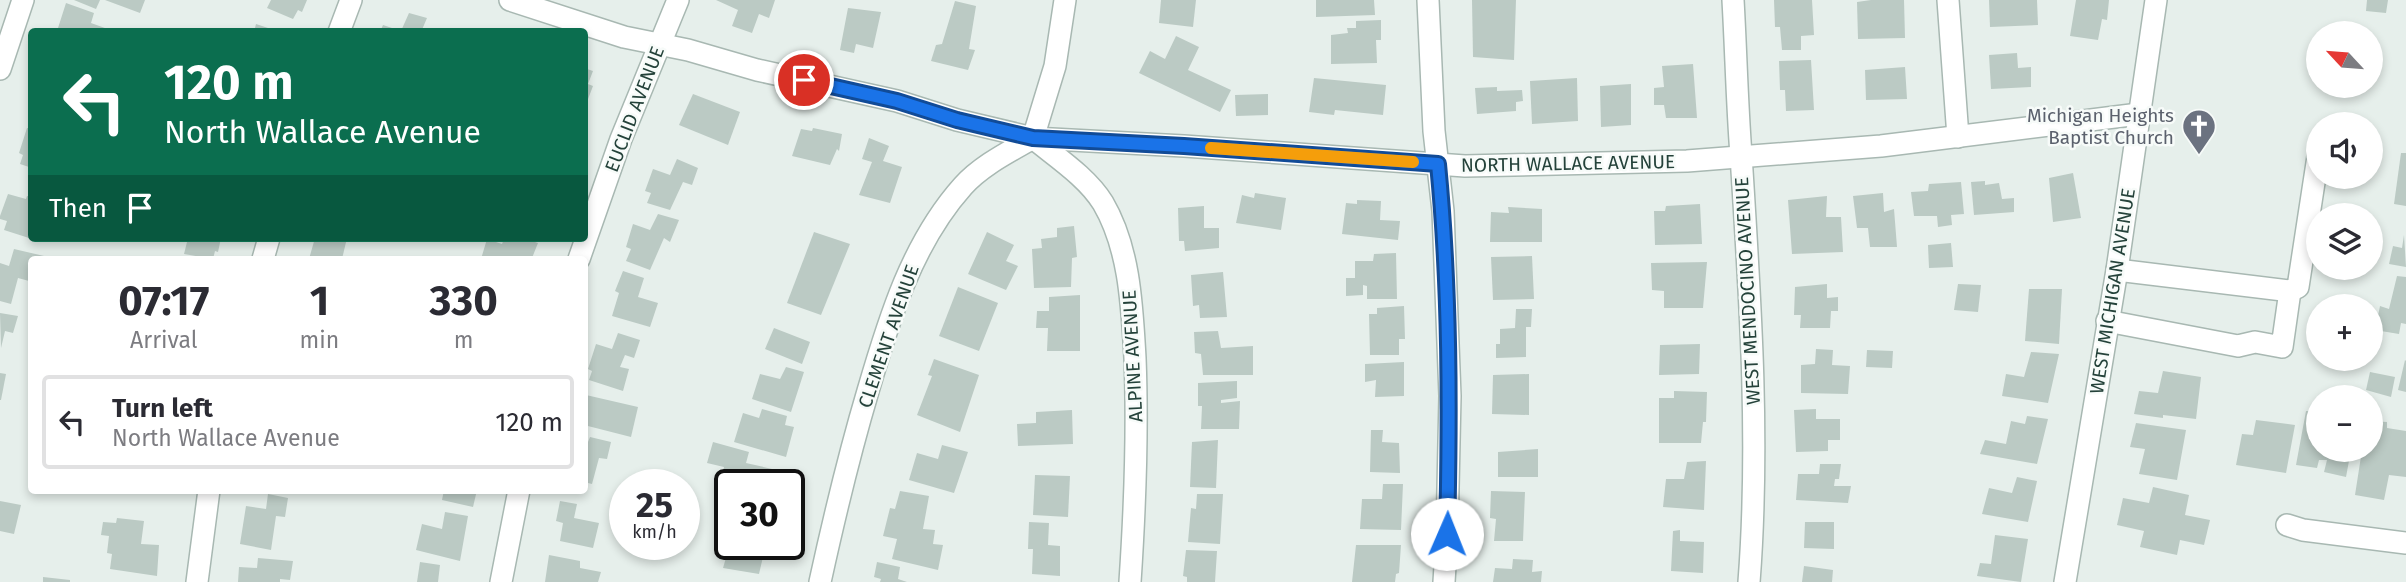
<!DOCTYPE html>
<meta charset="utf-8">
<style>
body{margin:0;font-family:"Fira Sans",sans-serif;background:#f7f7f7;color:#2b2b33;height:100vh;display:flex;flex-direction:column;font-size:26px;white-space:nowrap}
*{box-sizing:border-box;margin:0}
p{font-size:23px;color:#7c7c81}
.icon{flex:none;width:38px;height:38px;fill:none;stroke:currentColor;stroke-width:2;stroke-linecap:round;stroke-linejoin:round}
.map{position:relative;flex:1;overflow:hidden}
.sheet{position:absolute;left:28px;top:256px;width:560px;height:238px;display:flex;flex-direction:column;background:#fff;border-radius:7px;box-shadow:0 4px 10px #0003}
.sheet>*{flex:none}
.hud{position:absolute;left:28px;top:28px;width:560px;height:214px;border-radius:7px;box-shadow:0 4px 10px #0003;background:#0b6e4f;color:#fff;overflow:hidden}
.needle{width:46px;rotate:296deg}
.tools{position:absolute;left:2306px;top:21px;display:grid;gap:14px}
.tools a{display:grid;place-items:center;width:77px;height:77px;border-radius:50%;background:#fff;box-shadow:0 4px 10px #0003;font-size:35px}
.speed{position:absolute;left:609px;top:469px;display:flex;gap:14px;font-size:35px;font-weight:700;text-align:center}
.speed>*{display:grid;place-content:center;width:91px;height:91px;border-radius:50%;background:#fff;box-shadow:0 4px 10px #0003;line-height:1}
.speed small{font-size:18px;font-weight:400}
.speed .limit{border:4px solid #111;border-radius:10px;background:#fff;color:#111}
.pin{position:absolute;display:grid;place-items:center;width:60px;height:60px;color:#fff;margin:-30px;border:4px solid #fff;border-radius:50%;box-shadow:0 2px 7px #0007}
.me{position:absolute;width:77px;margin:-38px;rotate:1deg;stroke-linejoin:round;filter:drop-shadow(0 0 5px #0008)}
.turn{display:flex;align-items:center;gap:24px;height:147px;padding:0 21px;font-size:32px}
.turn .icon{width:91px;height:91px;stroke-width:2.5}
.turn b{display:block;font-size:49px;line-height:60px}
.then{display:flex;align-items:center;height:66px;padding:0 21px;background:#0003;gap:14px;font-size:26px}
.eta{display:flex;justify-content:space-evenly;align-items:center;height:119px;text-align:center}
.eta b{font-size:42px;font-weight:700;line-height:49px}
ul{padding:0;list-style:none}
li{display:flex;align-items:center;gap:21px;height:94px;margin:0 14px 10px;padding:0 7px;border:4px solid #e1e1e2;border-radius:7px}
li div{flex:1}
li b{display:block;font-size:26px}
li em{font-style:normal}
.map>svg:first-child{display:block}
.building{fill:#bbcac4}
.lines{fill:none;stroke-linecap:round;stroke-linejoin:round}
.minor-casing{stroke:#a8b8b2;stroke-width:24}
.minor{stroke:#fff;stroke-width:21}
.route-casing{stroke:#114b97;stroke-width:18}
.route{stroke:#1a73e8;stroke-width:12}
.slow{stroke:#f59e0b;stroke-width:12}
.labels{text-anchor:middle;stroke-width:5;stroke-linejoin:round;paint-order:stroke}
.street-label{font-size:19px;fill:#24423a;stroke:#f7fbf9}
.worship-label{font-size:19px;fill:#5b616d;stroke:#f7fbf9;text-anchor:end}
</style>
<div class="map">
<svg width="2406" height="582" viewBox="0 0 2406 582">
<rect width="100%" height="100%" fill="#e6efeb"/>
<!-- building -->
<g class="building">
<polygon points="74,0 100,0 96,9"/>
<polygon points="105,0 145,0 140,13"/>
<polygon points="271,0 307,0 302,12 298,10 293,19 267,8"/>
<polygon points="716,0 775,0 769,18 759,14 752,33 732,26 738,10"/>
<polygon points="1161,0 1196,0 1193,27 1159,23"/>
<polygon points="1316,0 1374,0 1375,15 1316,17"/>
<polygon points="1472,0 1516,0 1514,60 1473,57"/>
<polygon points="1774,0 1812,0 1814,35 1801,36 1801,50 1782,50 1780,27 1775,27"/>
<polygon points="1871,0 1904,0 1905,38 1858,39 1857,2"/>
<polygon points="1989,0 2037,0 2038,25 1990,27"/>
<polygon points="2076,0 2109,0 2107,20 2102,19 2098,40 2070,36"/>
<polygon points="2367,0 2388,0 2386,13 2366,11"/>
<polygon points="955,1 976,6 969,49 975,50 968,70 931,61 936,45 942,44"/>
<polygon points="66,3 94,13 91,23 116,32 69,32 58,28"/>
<polygon points="848,8 881,12 873,48 856,44 854,53 840,50"/>
<polygon points="409,13 427,18 421,32 380,32 383,25 401,31"/>
<polygon points="1381,20 1381,40 1376,40 1377,63 1331,64 1331,35 1348,33 1347,28 1356,28 1356,21"/>
<polygon points="256,24 277,31 277,32 254,32"/>
<polygon points="1176,36 1199,47 1188,70 1231,90 1220,112 1139,73 1150,51 1165,59"/>
<polygon points="2017,53 2018,68 2031,67 2031,87 1991,89 1989,55"/>
<polygon points="1811,60 1814,110 1786,111 1785,90 1780,90 1779,61"/>
<polygon points="1693,64 1697,118 1666,118 1664,105 1654,105 1654,88 1664,87 1662,66"/>
<polygon points="1905,67 1907,99 1866,100 1865,70"/>
<polygon points="584,68 593,71 588,84 593,86 585,107"/>
<polygon points="1314,78 1386,85 1383,115 1335,110 1334,115 1309,112"/>
<polygon points="1577,78 1578,121 1532,124 1530,81"/>
<polygon points="1631,84 1631,125 1601,127 1600,86"/>
<polygon points="1497,87 1497,91 1522,90 1523,101 1516,102 1516,111 1477,114 1475,88"/>
<polygon points="693,94 740,112 728,145 679,125"/>
<polygon points="1268,94 1268,115 1236,116 1235,95"/>
<polygon points="27,128 32,129 32,168 20,164 23,155 19,153"/>
<polygon points="813,128 842,134 839,151 837,149 830,165 792,156 801,129 812,131"/>
<polygon points="869,138 889,146 883,161 902,167 890,203 859,195 872,162 862,159"/>
<polygon points="2401,153 2406,153 2406,206 2394,204"/>
<polygon points="677,159 698,168 692,185 683,182 670,210 647,203 651,193 645,191 653,169 670,175"/>
<polygon points="2073,173 2081,218 2053,222 2049,178"/>
<polygon points="1985,181 1985,185 1999,183 2002,199 2014,198 2014,212 1974,215 1971,182"/>
<polygon points="1961,182 1964,214 1951,215 1952,225 1938,227 1937,216 1914,216 1911,192 1928,191 1929,184"/>
<polygon points="1255,193 1286,198 1281,230 1236,223 1242,195 1254,198"/>
<polygon points="1883,193 1884,212 1894,209 1897,247 1870,247 1868,228 1857,228 1853,196"/>
<polygon points="8,194 26,199 27,196 32,197 32,231 29,238 4,230 7,221 0,219 0,216"/>
<polygon points="1827,196 1826,217 1841,217 1843,252 1792,254 1788,200"/>
<polygon points="1357,200 1381,201 1380,220 1400,221 1398,240 1342,234 1346,203 1357,204"/>
<polygon points="1700,204 1702,244 1655,245 1654,211 1665,211 1666,206"/>
<polygon points="1204,206 1204,228 1219,228 1219,248 1185,251 1184,241 1179,241 1178,208"/>
<polygon points="1508,207 1542,209 1542,242 1490,242 1491,212 1509,213"/>
<polygon points="658,214 679,220 670,242 664,238 650,270 626,261 631,249 626,247 633,224 650,230"/>
<polygon points="1074,226 1077,257 1072,258 1071,287 1034,288 1032,249 1042,248 1041,239 1057,237 1057,228"/>
<polygon points="814,232 850,244 821,315 787,303"/>
<polygon points="987,232 1014,245 1006,261 1018,266 1006,290 968,274"/>
<polygon points="2404,235 2406,267 2389,264 2393,246 2402,248"/>
<polygon points="188,238 221,238 218,252 215,251 213,259 184,254"/>
<polygon points="315,238 347,238 342,259 309,259"/>
<polygon points="514,238 523,238 538,243 532,258 481,259 487,239 502,244 504,239 512,241"/>
<polygon points="1951,243 1953,267 1929,268 1928,245"/>
<polygon points="14,249 44,256 43,259 32,259 32,275 29,281 18,278 11,304 0,301 0,263 9,266"/>
<polygon points="1396,253 1397,299 1367,299 1367,286 1363,285 1363,295 1346,296 1346,278 1355,278 1355,261 1373,261 1374,254"/>
<polygon points="1532,256 1534,299 1493,300 1491,257"/>
<polygon points="1707,262 1703,308 1664,308 1664,291 1652,290 1651,263"/>
<polygon points="623,271 644,278 638,297 658,303 650,327 612,316 619,293 615,291"/>
<polygon points="1223,272 1227,317 1200,318 1199,305 1193,306 1191,275"/>
<polygon points="2397,276 2406,277 2406,324 2401,323 2399,334 2375,330 2380,306 2389,309"/>
<polygon points="1827,284 1827,298 1838,297 1838,311 1831,311 1830,328 1800,328 1801,315 1794,315 1795,287"/>
<polygon points="1958,284 1981,285 1978,312 1954,310"/>
<polygon points="958,287 998,303 979,351 939,336"/>
<polygon points="2029,289 2062,289 2059,344 2025,341"/>
<polygon points="1080,295 1080,351 1047,351 1048,328 1036,328 1037,311 1049,311 1049,297"/>
<polygon points="1404,306 1405,339 1399,339 1399,355 1370,355 1369,314 1377,314 1377,308"/>
<polygon points="1516,309 1532,309 1531,327 1526,327 1526,357 1496,358 1496,344 1500,344 1500,329 1515,328"/>
<polygon points="0,313 18,316 13,333 5,331 1,348"/>
<polygon points="774,328 810,342 802,364 765,349"/>
<polygon points="1218,331 1221,348 1253,346 1253,375 1203,375 1201,354 1195,353 1194,332"/>
<polygon points="618,333 640,340 634,358 625,355 620,367 629,369 623,391 589,380 592,371 588,369 596,344 612,349"/>
<polygon points="1700,344 1699,374 1659,375 1660,345"/>
<polygon points="1816,349 1833,350 1832,365 1850,366 1848,394 1801,393 1801,365 1815,364"/>
<polygon points="1867,350 1893,351 1892,368 1866,367"/>
<polygon points="2031,352 2059,354 2048,403 2002,396 2006,374 2024,377"/>
<polygon points="934,359 979,375 960,432 917,415 932,376 928,375"/>
<polygon points="2405,360 2406,361 2406,392 2398,390"/>
<polygon points="1404,362 1404,396 1375,397 1376,380 1365,382 1365,364"/>
<polygon points="786,367 804,372 791,412 752,399 760,374 780,379"/>
<polygon points="2163,371 2201,377 2196,419 2163,415 2163,418 2134,414 2139,391 2158,393"/>
<polygon points="2370,372 2395,377 2391,397 2366,390"/>
<polygon points="0,373 6,374 1,400 0,400"/>
<polygon points="1529,374 1529,415 1492,414 1493,375"/>
<polygon points="1237,381 1237,398 1221,400 1221,403 1240,401 1239,429 1201,429 1202,406 1198,406 1198,383"/>
<polygon points="1674,391 1707,392 1706,422 1703,422 1701,443 1659,443 1659,398 1674,398"/>
<polygon points="586,395 638,407 631,437 584,425"/>
<polygon points="762,409 787,416 785,425 794,427 786,457 734,442 743,413 759,418"/>
<polygon points="1816,409 1816,419 1840,419 1840,440 1828,440 1828,451 1796,452 1794,410"/>
<polygon points="1072,410 1073,444 1018,446 1017,424 1036,423 1036,412"/>
<polygon points="2306,411 2319,412 2319,450 2351,450 2346,477 2324,472 2327,460 2319,460 2317,468 2296,465"/>
<polygon points="2027,416 2048,419 2037,464 1980,454 1985,440 2006,444 2011,421 2025,424"/>
<polygon points="2256,420 2295,425 2286,473 2236,465 2242,434 2253,435"/>
<polygon points="2371,421 2387,422 2387,428 2406,431 2406,477 2389,475 2384,500 2355,495 2362,450 2371,450"/>
<polygon points="2136,423 2186,430 2177,480 2139,474 2145,449 2130,447"/>
<polygon points="1371,430 1383,430 1382,442 1399,443 1400,473 1370,472"/>
<polygon points="590,437 611,442 607,459 599,458 592,484 584,482 584,452"/>
<polygon points="1218,440 1216,488 1190,487 1192,442"/>
<polygon points="713,442 749,452 746,463 781,471 778,485 738,485 738,482 722,477 724,467 707,463"/>
<polygon points="942,445 968,452 954,493 909,480 917,453 938,459"/>
<polygon points="1538,449 1538,477 1498,477 1498,452"/>
<polygon points="1706,461 1704,510 1663,507 1666,479 1684,479 1687,462"/>
<polygon points="1820,464 1841,464 1839,479 1835,479 1834,486 1851,486 1848,503 1796,500 1798,474 1819,474"/>
<polygon points="1035,475 1070,476 1068,517 1033,515"/>
<polygon points="2017,477 2037,481 2028,522 1982,514 1989,488 2012,493"/>
<polygon points="1383,484 1403,484 1401,530 1360,529 1362,499 1382,499"/>
<polygon points="2153,487 2189,495 2185,515 2210,520 2204,545 2180,540 2177,555 2140,547 2144,531 2117,525 2123,498 2149,503"/>
<polygon points="444,490 477,490 473,507 442,500"/>
<polygon points="900,491 929,496 923,529 935,530 933,544 943,545 938,570 892,559 897,539 883,536 890,508 895,509"/>
<polygon points="1491,491 1525,492 1523,541 1494,541 1496,519 1490,518"/>
<polygon points="268,494 288,498 285,517 276,516 271,550 240,544 246,506 266,509"/>
<polygon points="1197,494 1223,494 1220,544 1188,542 1191,508 1196,509"/>
<polygon points="0,501 21,505 14,534 0,531"/>
<polygon points="560,501 577,504 574,518 599,523 593,548 560,541 563,523 556,521"/>
<polygon points="445,512 468,516 460,561 416,550 422,524 442,529"/>
<polygon points="117,518 144,521 141,544 159,545 157,576 110,569 112,554 107,553 109,536 101,535 103,522 116,523"/>
<polygon points="1029,522 1049,523 1048,545 1060,546 1060,576 1032,574 1033,549 1028,549"/>
<polygon points="1805,522 1834,522 1834,549 1804,548"/>
<polygon points="1680,530 1680,541 1704,542 1703,573 1671,571 1673,531"/>
<polygon points="1995,535 2028,539 2021,582 1977,576 1980,563 1991,564"/>
<polygon points="730,544 766,544 759,574 723,568"/>
<polygon points="1356,545 1401,545 1399,573 1396,574 1395,582 1352,582"/>
<polygon points="1186,550 1217,551 1215,582 1187,582 1187,577 1183,576"/>
<polygon points="549,555 580,561 580,568 601,572 598,582 545,582"/>
<polygon points="258,558 293,561 290,580 280,579 280,582 238,582 239,567 257,568"/>
<polygon points="1513,559 1533,560 1532,572 1542,571 1541,582 1493,582 1495,568 1512,569"/>
<polygon points="420,562 440,565 438,582 417,582"/>
<polygon points="877,562 900,567 898,579 907,582 880,582 881,579 874,577"/>
<polygon points="1804,566 1833,570 1832,582 1802,582"/>
<polygon points="43,577 70,580 70,582 43,582"/>
</g>
<g class="lines">
<!-- minor casing -->
<g class="minor-casing">
<g id="minor">
<polyline points="510,0 624,37 688,50 757,70 897,101 957,120 1033,138 1184,146 1465,166 1687,161 1881,146 2139,114"/>
<polyline points="1428,0 1434,131 1443,211 1450,396 1447,534 1444,582"/>
<path d="M1733,0C1736,52 1737,103 1741,155C1750,297 1760,440 1749,582"/>
<polyline points="1948,0 1958,137"/>
<polyline points="339,32 351,0"/>
<polyline points="0,69 23,0"/>
<path d="M1033,138C1056,157 1087,177 1103,203C1130,249 1132,307 1135,358C1138,433 1135,507 1130,582"/>
<polyline points="1033,138 1055,66 1065,0"/>
<polyline points="263,259 269,238"/>
<polyline points="579,259 621,139 678,0"/>
<polyline points="2117,270 2290,291 2298,287 2319,150"/>
<polyline points="2107,321 2238,346 2255,342 2282,347 2290,291"/>
<polyline points="2287,525 2303,530 2406,543"/>
<polyline points="197,582 209,490"/>
<polyline points="501,582 519,490"/>
<path d="M820,582C834,518 849,455 868,391C889,319 912,243 963,186C982,165 1009,152 1033,138"/>
<polyline points="2065,582 2117,270 2156,0"/>
</g>
</g>
<!-- minor -->
<use href="#minor" class="minor"/>
</g>
<g class="lines">
<!-- route casing -->
<g class="route-casing">
<path id="route" d="M804,80L897,101L957,120L1033,138L1184,146L1438,164C1450,287 1450,411 1447,534"/>
</g>
<!-- route -->
<use href="#route" class="route"/>
<!-- slow -->
<polyline class="slow" points="1211,148 1413,162"/>
</g>
<!-- icons -->
<defs>
<g id="church-pin" transform="scale(1.75)"><path d="M0 17L-7.5 6A9.5 9.5 0 1 1 7.5 6Z" fill="#6b7280" stroke="#f7fbf9"/><path d="M-1.2-6h2.4v3.5h3.3v2.4h-3.3V6h-2.4V-.1h-3.3v-2.4h3.3Z" fill="#fff"/></g>
</defs>
<g fill-rule="evenodd">
<use href="#church-pin" x="2199" y="126"/>
</g>
<g class="labels">
<!-- street labels -->
<g class="street-label">
<text transform="translate(634 109) rotate(-69)" y="7">EUCLID AVENUE</text>
<text transform="translate(1568 163) rotate(-1)" y="7">NORTH WALLACE AVENUE</text>
<text transform="translate(1747 291) rotate(-93)" y="7">WEST MENDOCINO AVENUE</text>
<text transform="translate(2112 291) rotate(-81)" y="7">WEST MICHIGAN AVENUE</text>
<text transform="translate(888 336) rotate(-71)" y="7">CLEMENT AVENUE</text>
<text transform="translate(1132 356) rotate(-93)" y="7">ALPINE AVENUE</text>
</g>
<!-- worship labels -->
<g class="worship-label">
<text x="2174" y="122">Michigan Heights<tspan x="2174" dy="22">Baptist Church</tspan></text>
</g>
</g>
</svg>
<div class="tools">
<a><svg class="needle" viewBox="-14 -14 28 28"><path d="M0-13l5 13h-10z" fill="#e53935"/><path d="M0 13l5-13h-10z" fill="#7c7c81"/></svg></a>
<a><svg class="icon" aria-label="sound" viewBox="0 0 24 24"><path d="M4 9h4l5-4v14l-5-4H4zM17 9q2 3 0 6"/></svg></a>
<a><svg class="icon" aria-label="layers" viewBox="0 0 24 24"><path d="M12 4l9 5-9 5-9-5zM3 14l9 5 9-5"/></svg></a>
<a>+</a>
<a>−</a>
</div>
<div class="speed"><div>25<small>km/h</small></div><div class="limit">30</div></div>
<div class="pin" style="left:804px;top:80px;background:#d93025"><svg class="icon" aria-label="arrive" viewBox="0 0 24 24"><path d="M6 21V4h12l-3 4 3 4H6"/></svg></div>
<svg class="me" style="left:1447px;top:534px" viewBox="-20 -20 40 40"><circle r="19" fill="#fff"/><path d="M0-13L10 11 0 6-10 11z" fill="#1a73e8"/></svg>
<div class="hud">
<div class="turn"><svg class="icon" aria-label="left" viewBox="0 0 24 24"><path d="M17 20v-9H6M10 6l-5 5 5 5"/></svg><div><b>120 m</b>North Wallace Avenue</div></div>
<div class="then">Then<svg class="icon" aria-label="arrive" viewBox="0 0 24 24"><path d="M6 21V4h12l-3 4 3 4H6"/></svg></div>
</div>
<section class="sheet">
<div class="eta">
<div><b>07:17</b><p>Arrival</p></div>
<div><b>1</b><p>min</p></div>
<div><b>330</b><p>m</p></div>
</div>
<ul>
<li><svg class="icon" aria-label="left" viewBox="0 0 24 24"><path d="M17 20v-9H6M10 6l-5 5 5 5"/></svg><div><b>Turn left</b><p>North Wallace Avenue</p></div><em>120 m</em></li>
</ul>
</section>
</div>
